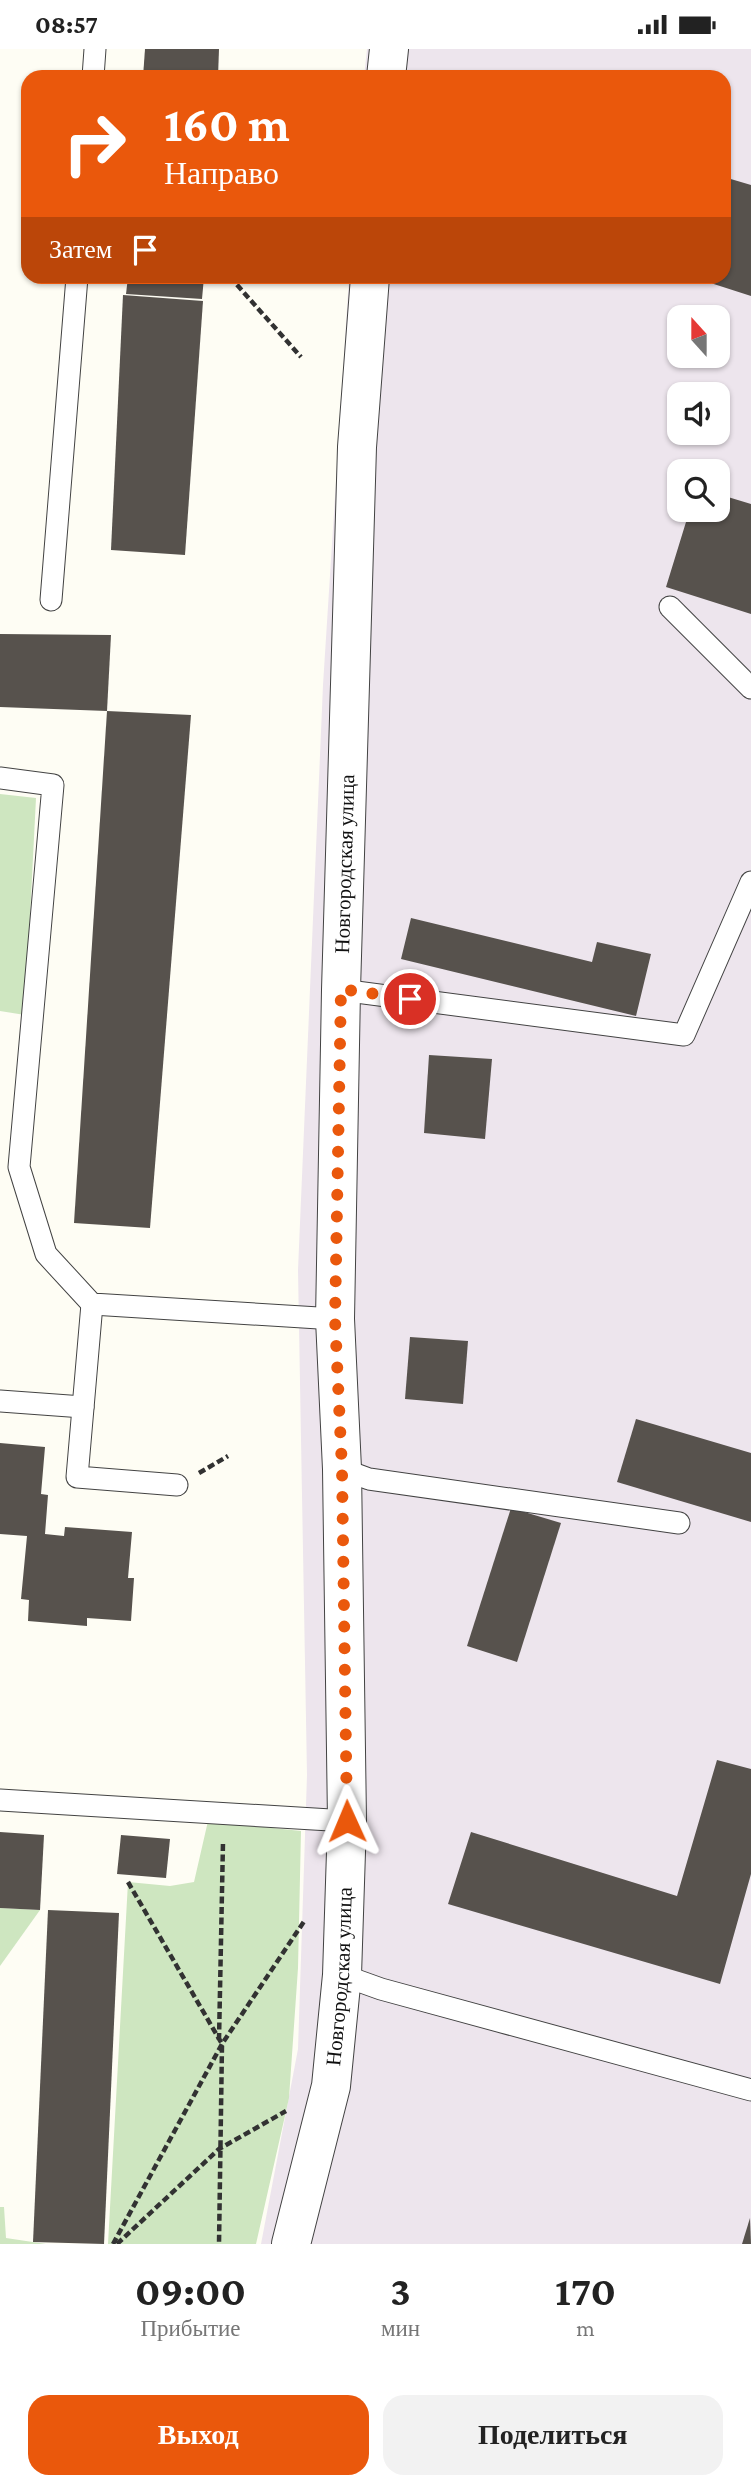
<!DOCTYPE html>
<html lang="ru">
<meta charset="utf-8">
<style>
body{margin:0;font-family:"Crimson Pro",serif;background:#f2f2f2;color:#222;height:100vh;display:flex;flex-direction:column;font-size:26px;white-space:nowrap}
*{box-sizing:border-box;margin:0}
p{font-size:23px;color:#767676}
.icon{flex:none;width:38px;height:38px;fill:none;stroke:currentColor;stroke-width:2;stroke-linecap:round;stroke-linejoin:round}
.map{position:relative;height:2195px;overflow:hidden}
.drawer{display:flex;flex-direction:column;background:#fff;flex:1}
.drawer>*{flex:none}
.hud{position:absolute;left:21px;top:21px;width:710px;height:214px;border-radius:21px;box-shadow:0 2px 5px #0004;background:#ea580c;color:#fff;overflow:hidden}
.needle{width:46px;rotate:339deg}
.fabs{position:absolute;left:667px;top:256px;display:grid;gap:14px}
.fabs a{display:grid;place-items:center;width:63px;height:63px;border-radius:14px;background:#fff;box-shadow:0 2px 5px #0004;font-size:35px}
.pin{position:absolute;display:grid;place-items:center;width:60px;height:60px;color:#fff;margin:-30px;border:4px solid #fff;border-radius:50%;box-shadow:0 2px 7px #0007}
.me{position:absolute;width:77px;margin:-38px;rotate:359deg;stroke-linejoin:round;filter:drop-shadow(0 0 5px #0008)}
.turn{display:flex;align-items:center;gap:24px;height:147px;padding:0 28px;font-size:32px}
.turn .icon{width:91px;height:91px;stroke-width:2.5}
.turn b{display:block;font-size:49px;line-height:60px}
.then{display:flex;align-items:center;height:66px;padding:0 28px;background:#0003;gap:14px;font-size:26px}
.eta{display:flex;justify-content:space-evenly;align-items:center;height:119px;text-align:center}
.eta b{font-size:42px;font-weight:700;line-height:49px}
.cta{display:flex;gap:14px;margin-top:auto;padding:14px 28px}
.cta a{flex:1;height:80px;border-radius:21px;background:#ea580c;color:#fff;font-size:28px;font-weight:700;line-height:80px;text-align:center}
.cta a+a{background:#f2f2f2;color:#222}
.status{display:flex;justify-content:space-between;align-items:center;height:49px;padding:0 35px;background:#fff;direction:ltr}
.status svg{height:19px;fill:currentColor}
.map>svg:first-child{display:block}
.industrial{fill:#ede5ed;fill-rule:evenodd}
.green{fill:#cee6c0}
.building{fill:#57524d}
.lines{fill:none;stroke-linecap:round;stroke-linejoin:round}
.service-casing{stroke:#434343;stroke-width:23}
.minor-casing{stroke:#434343;stroke-width:40}
.path{stroke:#323232;stroke-width:4.5;stroke-dasharray:7 3.5;stroke-linecap:butt}
.service{stroke:#fff;stroke-width:21}
.minor{stroke:#fff;stroke-width:38}
.route{stroke:#ea580c;stroke-width:12;stroke-dasharray:0 21.6}
.labels{text-anchor:middle;stroke-width:7;stroke-linejoin:round;paint-order:stroke}
.street-label{font-size:21px;fill:#101010;stroke:#fff}
</style>
<div class="status"><b>08:57</b><svg viewBox="0 0 49 12"><path d="M0 12V9h3v3zM5 12V6h3v6zM10 12V3h3v9zM15 12V0h3v12zM26 1h20v11H26zM47 4h2v5h-2z"/></svg></div>
<div class="map">
<svg width="751" height="2195" viewBox="0 0 751 2195">
<rect width="100%" height="100%" fill="#fefdf4"/>
<!-- industrial -->
<path class="industrial" d="M367,0H751V2195H261L298,2000L307,1726L298,1221L323,636L349,228H724V28H364ZM679,268H718V306H679ZM679,345H718V383H679ZM679,422H718V460H679Z"/>
<!-- green -->
<g class="green">
<polygon points="0,745 36,749 25,966 0,962"/>
<polygon points="208,1772 301,1782 298,1919 289,2049 256,2195 108,2195 128,1833 170,1837 194,1833"/>
<polygon points="0,1859 40,1861 0,1917"/>
<polygon points="0,2158 4,2158 6,2189 46,2195 0,2195"/>
</g>
<!-- building -->
<g class="building">
<polygon points="145,0 219,0 218,28 143,28"/>
<polygon points="724,128 751,136 751,247 692,228 724,228"/>
<polygon points="128,228 204,228 202,250 126,245"/>
<polygon points="123,246 203,252 185,506 111,501"/>
<polygon points="718,445 751,455 751,565 666,538 690,460 718,460"/>
<polygon points="0,585 111,586 107,662 0,658"/>
<polygon points="107,662 191,666 150,1179 74,1174"/>
<polygon points="411,869 592,913 597,893 651,905 636,967 401,910"/>
<polygon points="429,1006 492,1010 485,1090 424,1084"/>
<polygon points="410,1288 468,1292 463,1355 405,1350"/>
<polygon points="636,1370 751,1404 751,1473 617,1433"/>
<polygon points="0,1394 45,1398 41,1445 48,1446 45,1485 64,1487 65,1478 132,1483 128,1529 134,1529 131,1572 87,1569 87,1577 28,1572 29,1551 21,1550 27,1487 0,1485"/>
<polygon points="511,1459 561,1474 517,1613 467,1597"/>
<polygon points="717,1711 751,1720 751,1825 720,1935 448,1855 471,1783 677,1847"/>
<polygon points="0,1783 44,1786 40,1861 0,1859"/>
<polygon points="121,1786 170,1790 166,1829 117,1825"/>
<polygon points="48,1861 119,1864 104,2195 33,2193"/>
<polygon points="750,2169 751,2195 742,2195"/>
</g>
<g class="lines">
<!-- service casing -->
<g class="service-casing">
<g id="service">
<polyline points="93,28 95,0"/>
<polyline points="51,551 77,228"/>
<polyline points="670,558 751,639"/>
<polyline points="0,729 53,736 19,1118 46,1205 92,1255 335,1270"/>
<polyline points="341,941 684,986 751,833"/>
<polyline points="92,1255 77,1428 177,1436"/>
<polyline points="0,1352 83,1358"/>
<polyline points="342,1420 369,1430 679,1474"/>
<polyline points="0,1751 347,1772"/>
<polyline points="342,1926 381,1940 751,2041"/>
</g>
</g>
<!-- minor casing -->
<g class="minor-casing">
<g id="minor">
<polyline points="386,28 389,0"/>
<path id="s1" d="M291,2195L331,2037L342,1926L347,1772L342,1420L335,1270L341,941L357,398L370,228"/>
</g>
</g>
<!-- path -->
<g class="path">
<polyline points="230,228 301,308"/>
<polyline points="199,1424 228,1407"/>
<polyline points="128,1833 222,1995 219,2195"/>
<polyline points="219,1991 223,1793"/>
<polyline points="113,2195 222,1995 305,1871"/>
<polyline points="117,2195 219,2100 286,2062"/>
</g>
<!-- service -->
<use href="#service" class="service"/>
<!-- minor -->
<use href="#minor" class="minor"/>
</g>
<g class="lines">
<!-- route -->
<polyline class="route" points="347,1772 342,1420 335,1270 341,940 410,950"/>
</g>
<g class="labels">
<!-- street labels -->
<g class="street-label">
<text dy="7" stroke="none"><textPath href="#s1" startOffset="1386">Новгородская улица</textPath></text>
<text dy="7" stroke="none"><textPath href="#s1" startOffset="273">Новгородская улица</textPath></text>
</g>
</g>
</svg>
<div class="fabs">
<a><svg class="needle" viewBox="-14 -14 28 28"><path d="M0-13l5 13h-10z" fill="#e53935"/><path d="M0 13l5-13h-10z" fill="#767676"/></svg></a>
<a><svg class="icon" aria-label="sound" viewBox="0 0 24 24"><path d="M4 9h4l5-4v14l-5-4H4zM17 9q2 3 0 6"/></svg></a>
<a><svg class="icon" aria-label="search" viewBox="0 0 24 24"><circle cx="10" cy="10" r="6"/><path d="M15 15l6 6"/></svg></a>
</div>
<div class="pin" style="left:410px;top:950px;background:#d93025"><svg class="icon" aria-label="arrive" viewBox="0 0 24 24"><path d="M6 21V4h12l-3 4 3 4H6"/></svg></div>
<svg class="me" style="left:347px;top:1772px" viewBox="-20 -20 40 40"><path d="M0-17L14 15 0 8-14 15z" fill="#ea580c" stroke="#fff" stroke-width="4"/></svg>
<div class="hud">
<div class="turn"><svg class="icon" aria-label="right" viewBox="0 0 24 24"><path d="M7 20v-9h11M14 6l5 5-5 5"/></svg><div><b>160 m</b>Направо</div></div>
<div class="then">Затем<svg class="icon" aria-label="arrive" viewBox="0 0 24 24"><path d="M6 21V4h12l-3 4 3 4H6"/></svg></div>
</div>
</div>
<section class="drawer">
<div class="eta">
<div><b>09:00</b><p>Прибытие</p></div>
<div><b>3</b><p>мин</p></div>
<div><b>170</b><p>m</p></div>
</div>
<div class="cta"><a>Выход</a><a>Поделиться</a></div>
</section>
